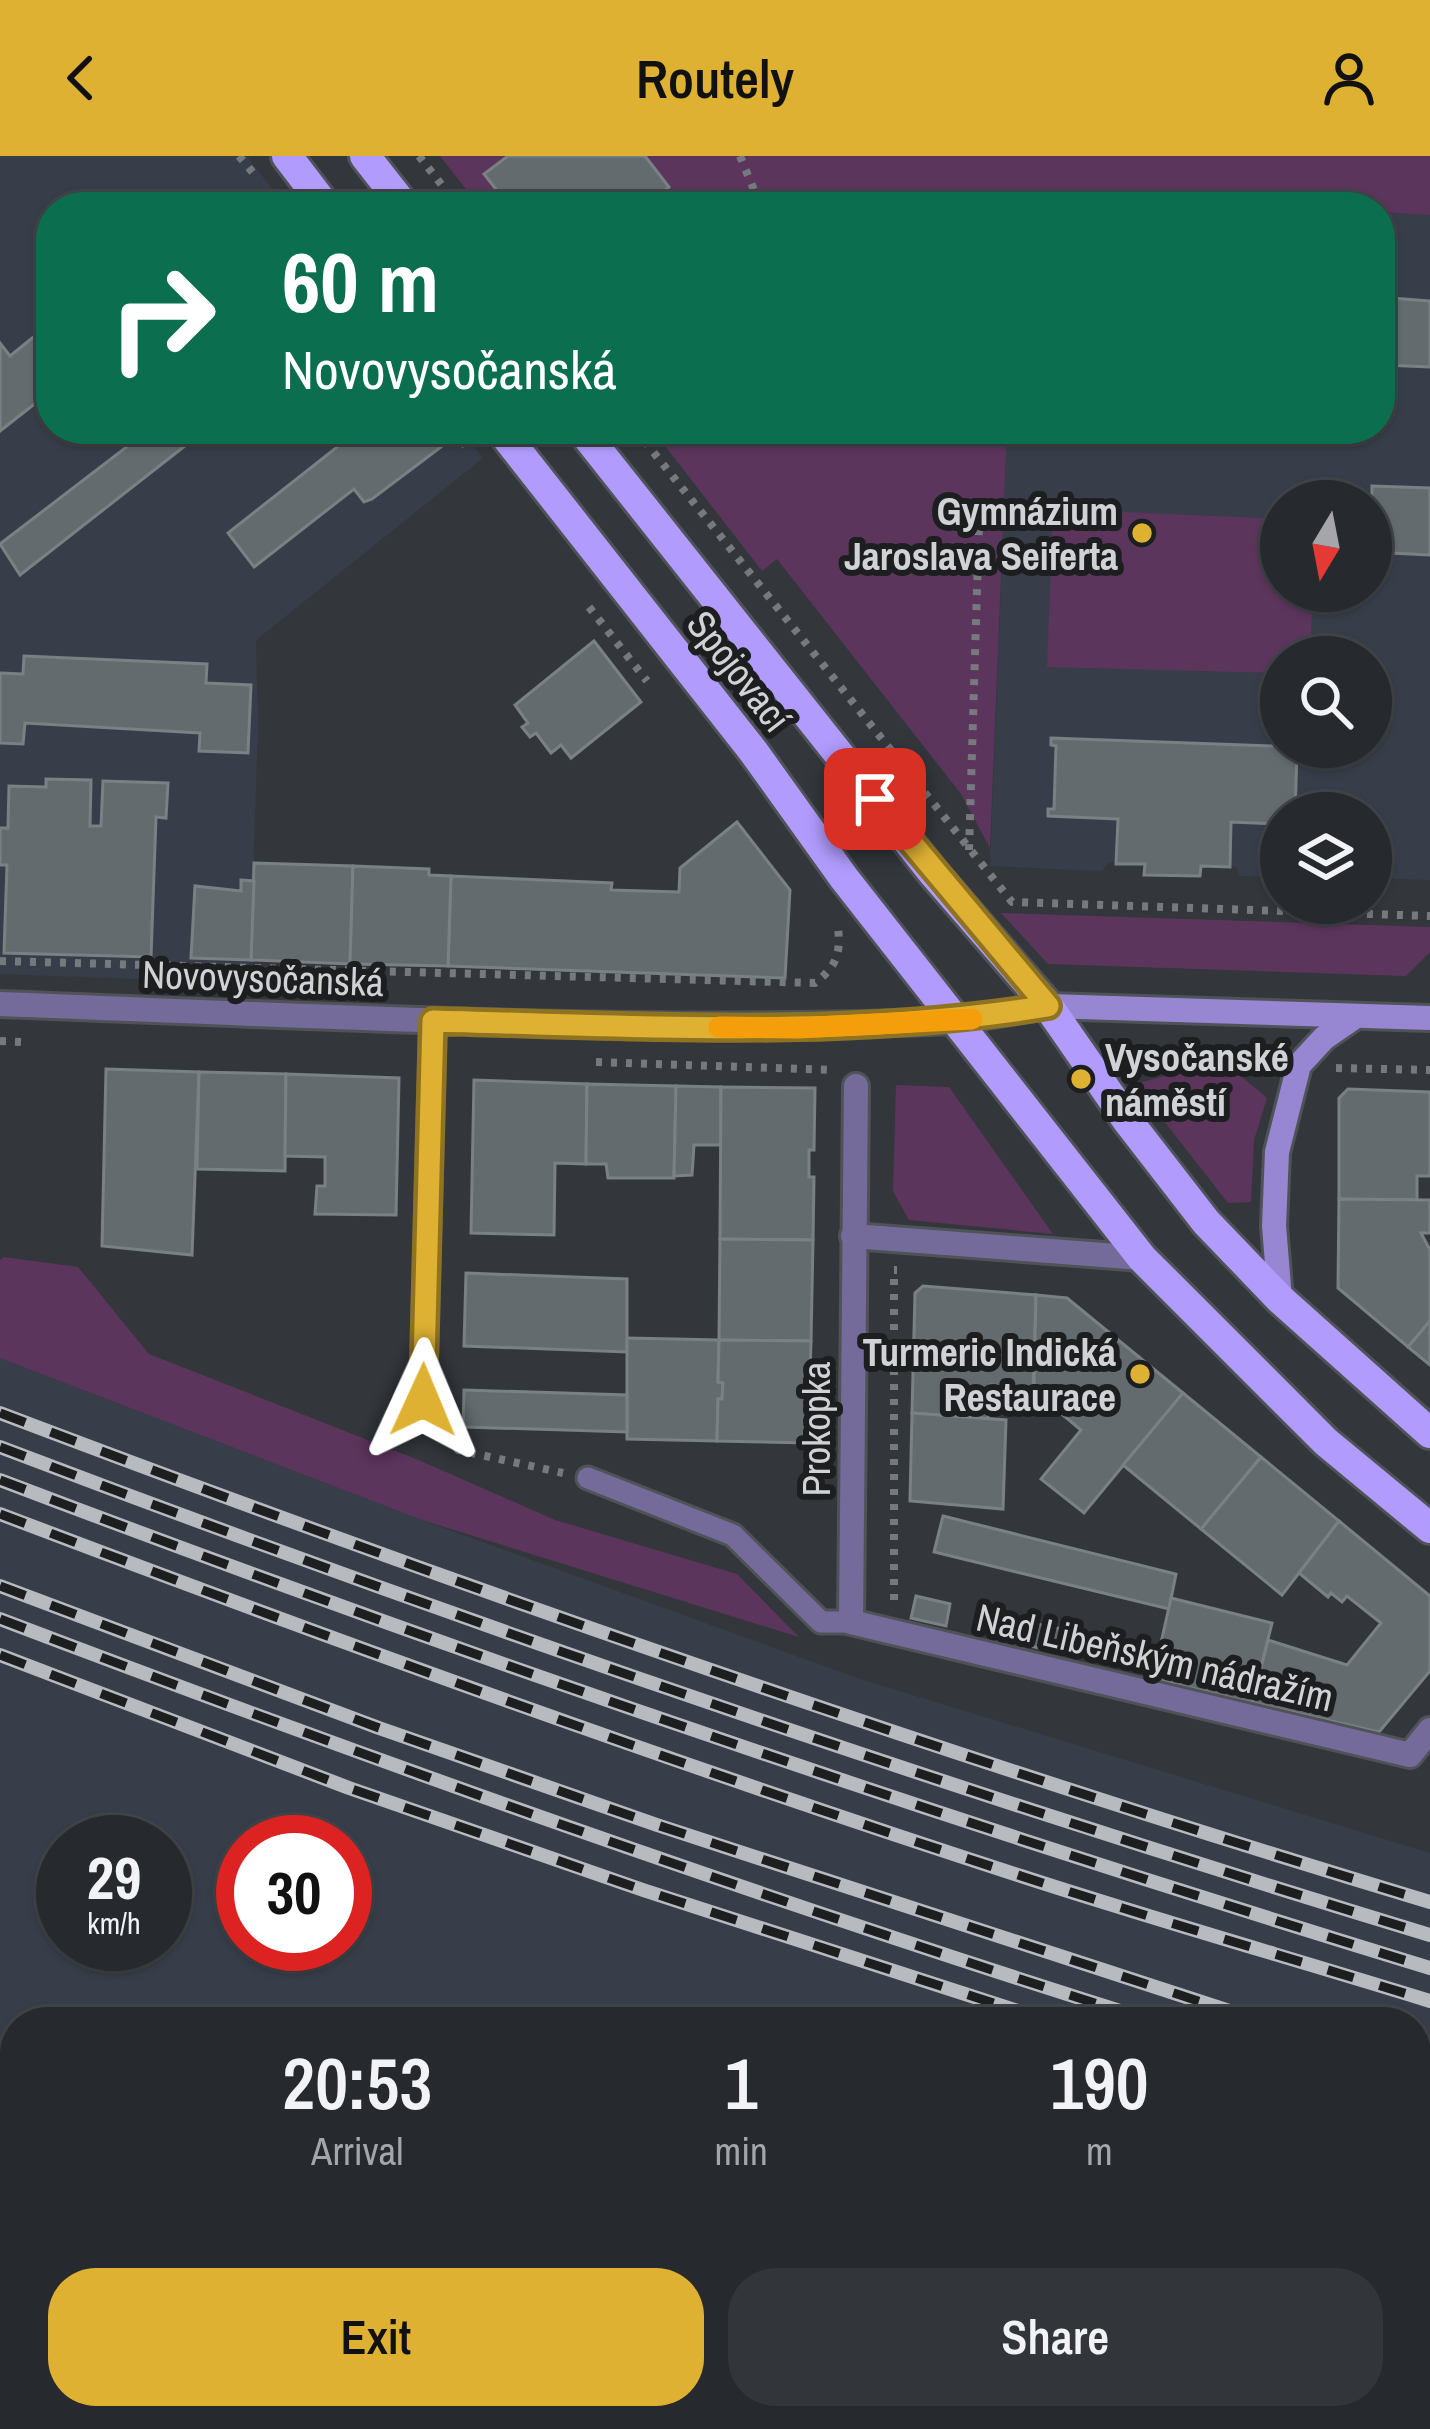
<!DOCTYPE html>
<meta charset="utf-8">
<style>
body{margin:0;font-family:"Archivo Narrow",sans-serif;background:#323539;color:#f1f3f6;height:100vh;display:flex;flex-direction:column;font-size:45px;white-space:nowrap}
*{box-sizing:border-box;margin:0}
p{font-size:39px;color:#a4a6aa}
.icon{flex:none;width:66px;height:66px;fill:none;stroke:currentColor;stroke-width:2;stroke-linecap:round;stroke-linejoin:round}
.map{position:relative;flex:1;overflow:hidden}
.sheet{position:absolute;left:0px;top:1851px;width:1431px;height:423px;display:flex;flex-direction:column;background:#26292d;border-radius:48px 48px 0 0;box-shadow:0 3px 9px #0004,0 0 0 3px #424549}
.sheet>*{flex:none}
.banner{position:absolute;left:36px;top:36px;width:1359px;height:252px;border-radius:48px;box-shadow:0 3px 9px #0004,0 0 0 3px #424549;background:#0b6e4f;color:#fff;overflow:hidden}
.needle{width:78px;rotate:190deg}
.fabs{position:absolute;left:1260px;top:324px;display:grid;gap:24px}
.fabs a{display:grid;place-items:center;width:132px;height:132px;border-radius:50%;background:#26292d;box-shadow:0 3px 9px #0004,0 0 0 3px #424549;font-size:60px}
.speed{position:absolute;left:36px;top:1659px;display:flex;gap:24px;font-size:60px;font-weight:700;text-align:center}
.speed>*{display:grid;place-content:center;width:156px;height:156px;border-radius:50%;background:#26292d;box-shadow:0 3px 9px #0004,0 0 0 3px #424549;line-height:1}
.speed small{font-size:30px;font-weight:400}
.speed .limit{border:18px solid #d22;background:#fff;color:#111}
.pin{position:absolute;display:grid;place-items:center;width:102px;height:102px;color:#fff;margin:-51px;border-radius:24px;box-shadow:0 6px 18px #0006}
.me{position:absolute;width:132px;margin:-66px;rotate:1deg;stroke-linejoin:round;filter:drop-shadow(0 0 9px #0008)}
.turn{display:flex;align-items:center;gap:42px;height:252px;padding:0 48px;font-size:54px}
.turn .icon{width:156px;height:156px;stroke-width:2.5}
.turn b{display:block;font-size:84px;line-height:102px}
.eta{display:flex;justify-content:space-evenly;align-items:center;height:204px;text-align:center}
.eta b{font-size:72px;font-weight:600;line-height:84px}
.primary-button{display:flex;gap:24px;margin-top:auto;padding:24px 48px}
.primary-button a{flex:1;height:138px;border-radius:48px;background:#deb133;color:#111;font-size:48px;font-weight:600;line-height:138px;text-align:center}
.primary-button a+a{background:#323539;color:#f1f3f6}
header{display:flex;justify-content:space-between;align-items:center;height:156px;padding:0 48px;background:#deb133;color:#111;font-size:54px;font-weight:600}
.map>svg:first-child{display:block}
.built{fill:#373e49;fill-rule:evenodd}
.green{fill:#5c355c}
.building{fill:#636b6e;stroke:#798184;stroke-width:3}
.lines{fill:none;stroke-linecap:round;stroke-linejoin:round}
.lane-casing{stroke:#4f5358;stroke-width:27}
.street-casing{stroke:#4f5358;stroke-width:30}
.secondary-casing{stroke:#4f5358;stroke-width:30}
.primary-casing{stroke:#4f5358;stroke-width:36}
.path{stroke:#76797d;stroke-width:8;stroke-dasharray:6 9;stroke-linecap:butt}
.lane{stroke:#746b9b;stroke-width:21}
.street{stroke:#746b9b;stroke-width:24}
.secondary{stroke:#9787d3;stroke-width:24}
.primary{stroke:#b19cfe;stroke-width:30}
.rail-casing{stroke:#b7babe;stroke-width:14}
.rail{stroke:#1c1e20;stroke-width:9;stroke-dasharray:27;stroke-linecap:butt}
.route-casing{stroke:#907321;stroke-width:30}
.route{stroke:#deb133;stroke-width:21}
.slow{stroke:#f59e0b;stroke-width:21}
.poi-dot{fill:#deb133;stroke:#1c1e20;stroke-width:4.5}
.labels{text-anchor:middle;stroke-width:12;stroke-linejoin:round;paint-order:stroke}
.poi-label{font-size:39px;font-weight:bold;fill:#d0d2d6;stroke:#1c1e20;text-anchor:end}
.street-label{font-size:39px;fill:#d0d2d6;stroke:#1c1e20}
</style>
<header><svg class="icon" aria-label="back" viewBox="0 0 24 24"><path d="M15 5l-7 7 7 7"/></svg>Routely<svg class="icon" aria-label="person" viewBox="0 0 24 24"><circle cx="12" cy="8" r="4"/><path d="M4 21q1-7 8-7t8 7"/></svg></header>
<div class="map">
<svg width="1430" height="2273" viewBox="0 0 1430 2273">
<rect width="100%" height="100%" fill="#33373c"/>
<!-- built -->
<g class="built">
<polygon points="0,0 247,0 286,51 51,51 51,273 460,273 483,302 256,484 258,573 249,827 0,818"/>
<path d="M1380,56L1430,59V724L1371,722V657H1281V721L1240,720L1236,711L1202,710L1200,720L1144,719V708L1109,706L1102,715L990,710L1007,273H1380ZM1281,345H1371V435H1281ZM1281,501H1371V591H1281Z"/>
<path d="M0,1202L422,1364L857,1522L1430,1697V2273H0ZM63,1686H165V1788H63ZM243,1686H345V1788H243ZM15,1866H1416V2259H15Z"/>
</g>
<!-- green -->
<g class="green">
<polygon points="440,0 508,0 485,19 510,51 480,51"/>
<polygon points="645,0 1430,0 1430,59 1380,56 1380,51 685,51 681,46 673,51 645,51 669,31"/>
<polygon points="652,273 1007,273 990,692 961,638 777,403 762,415"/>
<polygon points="1053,353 1281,363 1281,435 1313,435 1310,501 1281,501 1281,517 1047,511"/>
<polygon points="1001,757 1430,771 1430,796 1406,820 1048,808"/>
<polygon points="1190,913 1237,917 1267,942 1254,984 1251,1046 1228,1047 1135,928"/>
<polygon points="896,929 949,931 1053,1078 909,1064 893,1035"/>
<polygon points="4,1101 78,1111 149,1198 421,1305 555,1364 737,1418 799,1481 422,1364 0,1202 0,1104"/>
</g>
<!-- building -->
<g class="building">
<polygon points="508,0 645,0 669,31 645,51 510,51 484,18"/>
<polygon points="1391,142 1430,145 1430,211 1384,209 1387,144"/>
<polygon points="51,167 51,235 0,275 0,187 10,200"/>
<polygon points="150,273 204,275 20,419 0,388"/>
<polygon points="360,273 427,273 441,291 372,343 364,346 354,333 254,411 228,377"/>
<polygon points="1372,330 1430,332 1430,399 1371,396"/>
<polygon points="594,485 641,546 571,602 561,589 551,597 536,577 530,581 522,571 528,567 515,549"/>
<polygon points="24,500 207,508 206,527 251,529 248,597 199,595 200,577 25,567 23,588 0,587 0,517 23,518"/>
<polygon points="1051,582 1303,591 1303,597 1297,597 1295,657 1281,657 1281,668 1231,666 1230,711 1201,710 1200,720 1144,719 1145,708 1116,708 1118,663 1048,660 1048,653 1054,653 1056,590 1051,589"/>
<polygon points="46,623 91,624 90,670 101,670 103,625 168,627 166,662 156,661 151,801 4,797 7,709 0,709 0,672 8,672 9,630 46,631"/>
<polygon points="737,666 790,734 785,822 448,810 451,720 612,727 611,734 679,736 680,712"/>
<polygon points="254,707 353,710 350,808 251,804"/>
<polygon points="353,710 429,713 429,719 451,720 448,810 350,808"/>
<polygon points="241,724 254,725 251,804 191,802 195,730 241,735"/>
<polygon points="106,913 199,916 192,1099 102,1090"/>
<polygon points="199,916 286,918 285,1015 197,1013"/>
<polygon points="286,918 399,922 396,1059 315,1058 317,1030 325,1030 325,1001 285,1000"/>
<polygon points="474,924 587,928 586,1008 555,1007 554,1079 471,1077"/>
<polygon points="587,928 676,930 674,1022 608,1022 606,1008 586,1008"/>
<polygon points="676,930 721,931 721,989 694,989 692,1019 674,1020"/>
<polygon points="721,931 815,932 814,994 809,994 809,1021 814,1021 813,1084 720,1083"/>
<polygon points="1348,933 1430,936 1430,1020 1417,1020 1417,1044 1339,1043 1339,942"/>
<polygon points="1339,1043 1430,1044 1430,1077 1421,1077 1430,1094 1430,1165 1408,1191 1338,1132"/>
<polygon points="720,1083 813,1084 811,1185 719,1184"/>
<polygon points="466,1117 627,1123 627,1196 464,1190"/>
<polygon points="923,1130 1036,1139 1033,1233 991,1229 988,1263 912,1257 915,1137"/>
<polygon points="1036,1139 1067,1142 1183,1237 1084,1357 1041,1323 1081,1274 1034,1235"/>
<polygon points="1430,1165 1430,1209 1408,1191"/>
<polygon points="627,1182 719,1184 718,1226 723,1227 722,1243 718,1243 717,1285 627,1283"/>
<polygon points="719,1184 811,1185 808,1287 717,1285 718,1243 722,1243 723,1227 718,1226"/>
<polygon points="464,1234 627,1239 627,1276 463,1271"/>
<polygon points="1183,1237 1261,1301 1201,1373 1123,1309"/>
<polygon points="912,1257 1006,1264 1003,1353 910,1345"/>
<polygon points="1261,1301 1339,1365 1282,1439 1201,1373"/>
<polygon points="943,1360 1176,1418 1169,1453 934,1396"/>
<polygon points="1339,1365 1430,1440 1430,1515 1379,1576 1252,1547 1268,1484 1347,1509 1381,1467 1347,1440 1342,1446 1331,1437 1328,1441 1299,1417"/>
<polygon points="916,1440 950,1448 946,1470 911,1462"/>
<polygon points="1171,1442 1272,1467 1252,1547 1153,1523"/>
<polygon points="1003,1461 1071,1475 1067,1498 998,1483"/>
<polygon points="1125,1487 1160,1495 1155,1517 1121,1510"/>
<polygon points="0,2206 15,2211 15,2259 135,2259 161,2268 160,2273 0,2273"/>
<polygon points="198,2259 277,2259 317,2273 193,2273"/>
</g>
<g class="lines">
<!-- lane casing -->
<g class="lane-casing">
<polyline id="lane" points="588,1322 733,1379 821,1466 851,1466"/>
</g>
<!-- street casing -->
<g class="street-casing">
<g id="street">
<path d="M0,848C318,860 637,878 955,865"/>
<polyline points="856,930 851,1466 1410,1599 1430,1574"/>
<polyline points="853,1080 1142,1102"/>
<polyline points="423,1244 433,865"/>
</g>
</g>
<!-- secondary casing -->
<g class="secondary-casing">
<g id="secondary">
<polyline points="955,865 1048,850 1430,862"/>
<polyline points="1280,1143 1274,1070 1277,996 1299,909 1324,882 1356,860"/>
</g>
</g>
<!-- primary casing -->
<g class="primary-casing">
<g id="primary">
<polyline points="287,0 326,51"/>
<polyline points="365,0 405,51"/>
<polyline points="500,273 753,595 844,722 1142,1102 1326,1286 1430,1372"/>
<polyline points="581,273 933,717 1048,850 1127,964 1206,1066 1280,1143 1430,1277"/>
</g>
</g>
<!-- path -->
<g class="path">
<polyline points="239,0 254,18"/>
<polyline points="419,0 459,51"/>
<polyline points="740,0 761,51"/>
<polyline points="453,273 467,292"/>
<polyline points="635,273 1012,746 1430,760"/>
<polyline points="979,273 994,287"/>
<polyline points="589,451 647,525"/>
<polyline points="969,694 980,336"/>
<path d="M0,805L815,827C836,811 841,798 838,772"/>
<polyline points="0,885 23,886"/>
<polyline points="1171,899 1266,906"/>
<polyline points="596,906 833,914"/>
<polyline points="1336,912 1430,914"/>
<polyline points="439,1267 458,1294 563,1317"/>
<polyline points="894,1444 894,1114 897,1114"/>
</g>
<!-- lane -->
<use href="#lane" class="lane"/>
<!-- street -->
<use href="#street" class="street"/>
<!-- secondary -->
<use href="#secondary" class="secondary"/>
<!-- primary -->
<use href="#primary" class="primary"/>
<!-- rail casing -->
<g class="rail-casing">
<g id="rail">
<path d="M0,1257C471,1435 947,1601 1430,1746"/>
<path d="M0,1291C472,1470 948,1633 1430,1779"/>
<path d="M0,1324C472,1503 948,1665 1430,1812"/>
<path d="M0,1358C338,1486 677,1609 1021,1720C1156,1764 1294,1803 1430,1845"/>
<polyline points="0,1430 379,1572 657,1669 1263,1866"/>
<path d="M0,1463C382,1608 766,1744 1155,1866"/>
<polyline points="0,1499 349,1632 643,1734 1052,1866"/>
<polyline points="1416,1915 1430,1919"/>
<polyline points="1416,1948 1430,1952"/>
<polyline points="1416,1980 1430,1985"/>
</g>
</g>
<!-- rail -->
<use href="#rail" class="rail"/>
</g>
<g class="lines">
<!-- route casing -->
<g class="route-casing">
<path id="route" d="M423,1244L433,865C638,870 845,883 1048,850L875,643"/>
</g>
<!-- route -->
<use href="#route" class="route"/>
<!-- slow -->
<polyline class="slow" points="719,871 798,872 972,863"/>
</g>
<!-- markers -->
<g class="poi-dot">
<circle cx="1142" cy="377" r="12"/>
<circle cx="1081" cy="923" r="12"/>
<circle cx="1140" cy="1218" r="12"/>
</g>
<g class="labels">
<!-- poi labels -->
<g class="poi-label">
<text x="1118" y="369">Gymnázium<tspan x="1118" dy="45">Jaroslava Seiferta</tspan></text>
<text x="1105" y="915" text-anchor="start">Vysočanské<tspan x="1105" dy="45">náměstí</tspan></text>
<text x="1116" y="1210">Turmeric Indická<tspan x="1116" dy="45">Restaurace</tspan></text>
</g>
<!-- street labels -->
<g class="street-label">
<text transform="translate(739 515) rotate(52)" y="14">Spojovací</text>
<text transform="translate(263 822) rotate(2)" y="14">Novovysočanská</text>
<text transform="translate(816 1273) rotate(-90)" y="14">Prokopka</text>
<text transform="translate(1155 1501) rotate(13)" y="14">Nad Libeňským nádražím</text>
</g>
</g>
</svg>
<div class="fabs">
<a><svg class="needle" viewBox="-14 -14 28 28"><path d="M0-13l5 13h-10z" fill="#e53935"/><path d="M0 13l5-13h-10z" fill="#a4a6aa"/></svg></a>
<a><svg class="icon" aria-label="search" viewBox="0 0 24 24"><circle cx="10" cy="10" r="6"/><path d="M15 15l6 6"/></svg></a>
<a><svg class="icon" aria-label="layers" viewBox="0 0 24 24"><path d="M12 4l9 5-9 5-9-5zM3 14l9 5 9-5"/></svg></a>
</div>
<div class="speed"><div>29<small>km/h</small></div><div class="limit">30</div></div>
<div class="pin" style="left:875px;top:643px;background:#d93025"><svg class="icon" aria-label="arrive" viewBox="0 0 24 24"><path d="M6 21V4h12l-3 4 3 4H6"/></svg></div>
<svg class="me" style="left:423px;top:1244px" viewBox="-20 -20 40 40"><path d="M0-17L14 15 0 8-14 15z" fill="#deb133" stroke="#fff" stroke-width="4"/></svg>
<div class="banner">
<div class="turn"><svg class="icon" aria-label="right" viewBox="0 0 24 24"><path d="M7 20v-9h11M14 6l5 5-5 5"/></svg><div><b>60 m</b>Novovysočanská</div></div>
</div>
<section class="sheet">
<div class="eta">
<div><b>20:53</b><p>Arrival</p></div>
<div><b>1</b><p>min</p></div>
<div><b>190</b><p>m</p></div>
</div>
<div class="primary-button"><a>Exit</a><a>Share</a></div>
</section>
</div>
